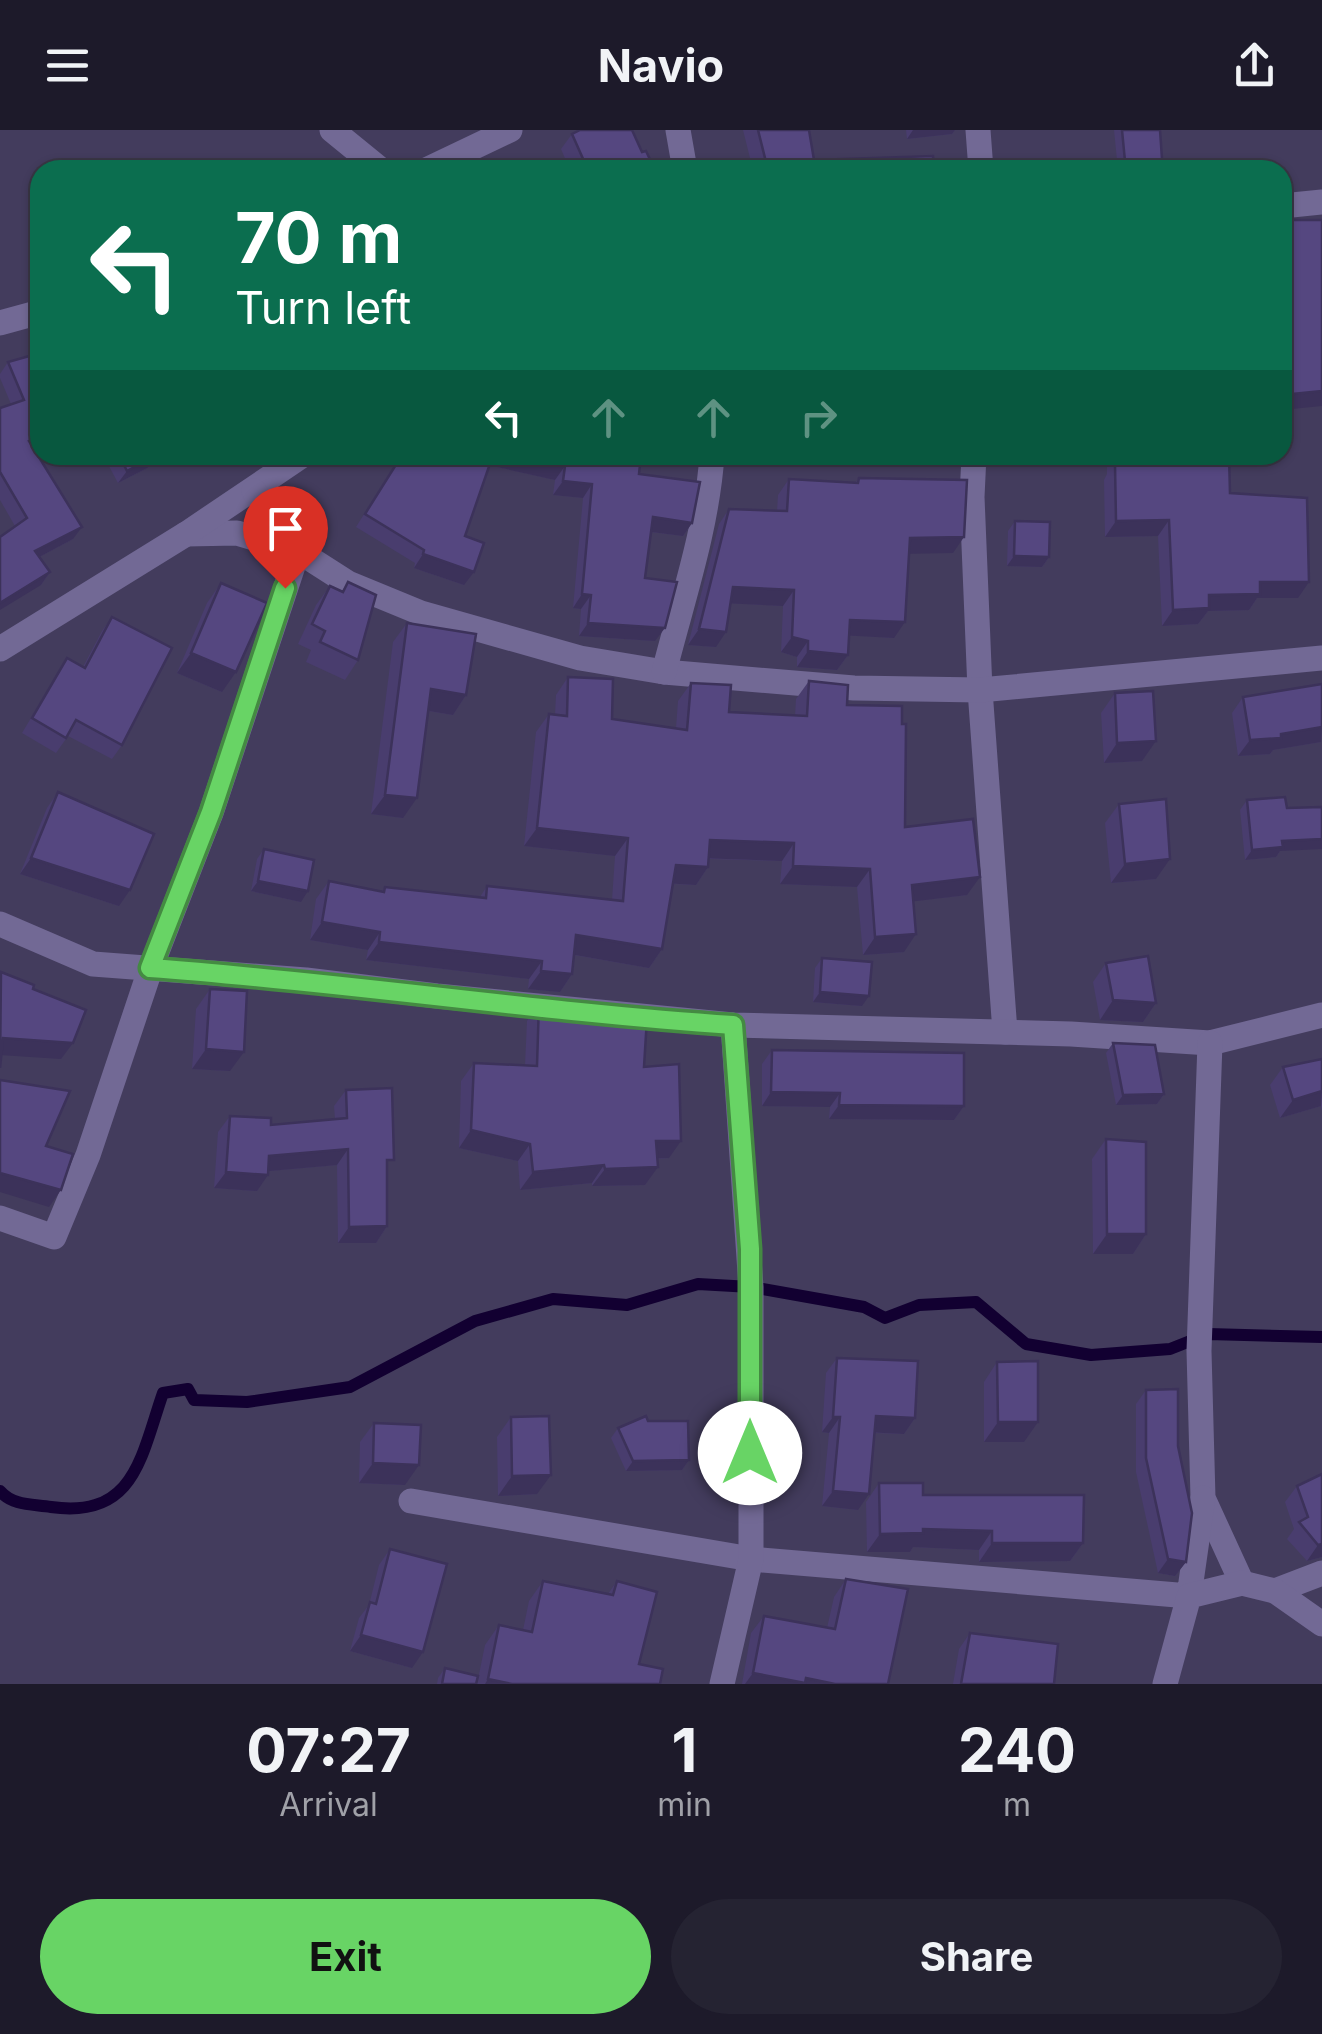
<!DOCTYPE html>
<style>
body{margin:0;font-family:Inter,sans-serif;background:#252332;color:#f1f3f6;height:100vh;display:flex;flex-direction:column;font-size:38px;white-space:nowrap}
*{box-sizing:border-box;margin:0}
p{font-size:32px;color:#a0a1a8}
.icon{flex:none;width:55px;height:55px;fill:none;stroke:currentColor;stroke-width:2;stroke-linecap:round;stroke-linejoin:round}
.map{position:relative;height:1554px;overflow:hidden}
.drawer{display:flex;flex-direction:column;background:#1d1a2a;flex:1}
.drawer>*{flex:none}
.guide{position:absolute;left:30px;top:30px;width:1262px;height:305px;border-radius:30px;box-shadow:0 2px 8px #0004,0 0 0 2px #3b3847;background:#0b6e4f;color:#fff;overflow:hidden}
.pin{position:absolute;display:grid;place-items:center;width:85px;height:85px;color:#fff;margin:-102px -42px;border-radius:50% 50% 50% 0;rotate:-45deg;box-shadow:0 0 10px #0007}
.pin .icon{rotate:45deg}
.me{position:absolute;width:110px;margin:-55px;rotate:0deg;stroke-linejoin:round;filter:drop-shadow(0 0 8px #0008)}
.turn{display:flex;align-items:center;gap:35px;height:210px;padding:0 40px;font-size:45px}
.turn .icon{width:130px;height:130px;stroke-width:2.5}
.turn b{display:block;font-size:70px;line-height:85px}
.lanes{display:flex;align-items:center;height:95px;padding:0 40px;background:#0003;justify-content:center;gap:50px;direction:ltr}
.lanes .off{opacity:.35}
.eta{display:flex;justify-content:space-evenly;align-items:center;height:170px;text-align:center}
.eta b{font-size:60px;font-weight:700;line-height:70px}
.action{display:flex;gap:20px;margin-top:auto;padding:20px 40px}
.action a{flex:1;height:115px;border-radius:60px;background:#68d465;color:#111;font-size:40px;font-weight:700;line-height:115px;text-align:center}
.action a+a{background:#252332;color:#f1f3f6}
header{display:flex;justify-content:space-between;align-items:center;height:130px;padding:0 40px;background:#1d1a2a;font-size:45px;font-weight:700}
.map>svg:first-child{display:block}
.park{fill:#433c5d;fill-rule:evenodd}
.lines{fill:none;stroke-linecap:round;stroke-linejoin:round}
.stream{stroke:#120031;stroke-width:12}
.minor{stroke:#726995;stroke-width:25}
.wall{fill:#493d6e}
.shaded-wall{fill:#3c325a}
.building{fill:#554780;stroke:#3c325a;stroke-width:2.5}
.route-casing{stroke:#448a42;stroke-width:25}
.route{stroke:#68d465;stroke-width:18}
</style>
<header><svg class="icon" aria-label="menu" viewBox="0 0 24 24"><path d="M4 6h16M4 12h16M4 18h16"/></svg>Navio<svg class="icon" aria-label="share" viewBox="0 0 24 24"><path d="M12 15V3M7 8l5-5 5 5M5 13v7h14v-7"/></svg></header>
<div class="map">
<svg width="1322" height="1554" viewBox="0 0 1322 1554">
<rect width="100%" height="100%" fill="#272338"/>
<!-- park -->
<path class="park" d="M0,0H1322V1554H0ZM40,40H1282V325H40Z"/>
<g class="lines">
<!-- stream -->
<path class="stream" d="M0,1361C13,1376 32,1374 51,1377C135,1389 141,1326 163,1263L188,1259L194,1270L247,1272L350,1257L475,1191L553,1169L627,1175L698,1154L751,1157L864,1177L885,1188L919,1175L976,1172L1026,1214L1091,1225L1170,1219L1208,1204L1322,1207"/>
<!-- minor -->
<g class="minor">
<polyline points="332,0 381,40"/>
<polyline points="678,0 685,40"/>
<polyline points="978,0 981,40"/>
<polyline points="426,40 510,0"/>
<polyline points="1282,76 1322,72"/>
<polyline points="0,193 40,182"/>
<polyline points="974,325 972,367 980,560 1005,902"/>
<polyline points="186,404 237,403 298,421 348,453 421,483 580,528 664,542 854,558 980,560 1322,528"/>
<polyline points="0,519 186,404 303,325"/>
<path d="M664,542C682,471 707,399 712,325"/>
<polyline points="0,794 93,834 306,850 437,866 733,895 1071,904 1210,913 1322,885"/>
<polyline points="1210,913 1199,1221 1203,1368 1242,1453"/>
<polyline points="0,1088 54,1107 88,1025 151,837 211,683 298,421 254,361"/>
<polyline points="411,1371 751,1429 1189,1466 1203,1368"/>
<polyline points="1275,1461 1322,1443"/>
<polyline points="722,1554 751,1429 751,1157 733,895"/>
<polyline points="1165,1554 1189,1466 1242,1453 1275,1461 1322,1494"/>
</g>
</g>
<!-- wall -->
<g class="wall">
<polygon points="743,0 809,0 814,30 934,40 753,40"/>
<polygon points="906,0 955,0 952,4 907,9"/>
<polygon points="1114,0 1160,0 1162,29 1155,39 1118,40"/>
<polygon points="572,4 642,22 655,40 570,40 561,19"/>
<polygon points="40,223 40,315 34,318 73,409 39,427 50,442 41,455 15,396 0,370 0,278 11,274 0,248 0,244 8,232"/>
<polygon points="103,325 158,325 149,337 118,353"/>
<polygon points="401,325 629,325 628,334 692,393 683,406 651,402 645,448 655,511 579,506 581,479 573,478 583,368 553,365 555,350 489,335 465,406 464,455 414,438 415,433 356,397"/>
<polygon points="1114,325 1229,325 1230,363 1298,468 1257,468 1249,480 1208,481 1198,494 1162,496 1158,406 1105,407 1104,350 1107,344 1107,335"/>
<polygon points="859,348 953,423 909,423 894,508 849,505 848,525 837,540 797,537 797,527 781,522 783,476 730,473 716,517 688,515 719,394 729,379 777,381 778,365 789,349 855,353"/>
<polygon points="1015,391 1049,427 1042,437 1007,436 1008,401"/>
<polygon points="348,452 358,530 345,550 306,532 311,520 298,514 316,475 330,456 342,461"/>
<polygon points="221,453 222,562 177,543 207,473"/>
<polygon points="112,487 122,615 112,629 68,606 56,623 22,603 67,528 83,537 102,501"/>
<polygon points="407,493 466,565 453,585 428,581 403,688 371,684 393,512"/>
<polygon points="568,547 612,589 676,598 678,571 691,553 729,582 795,586 796,569 809,551 847,575 902,594 905,697 967,765 914,771 904,822 863,825 857,757 780,754 782,731 709,729 708,737 696,755 673,754 662,819 649,838 574,825 572,844 560,862 528,859 529,849 366,830 368,820 310,810 316,769 329,751 382,761 385,757 480,767 487,756 612,770 615,726 524,716 536,602 549,584 555,585 556,565"/>
<polygon points="1115,563 1142,631 1104,633 1101,583"/>
<polygon points="1243,567 1321,612 1273,620 1270,624 1238,626 1232,583"/>
<polygon points="58,662 119,776 20,744 47,678"/>
<polygon points="1247,670 1280,721 1276,727 1245,730 1240,680"/>
<polygon points="1119,674 1156,749 1111,753 1105,693"/>
<polygon points="264,719 301,772 251,761 257,729"/>
<polygon points="822,828 862,876 813,872 815,838"/>
<polygon points="1106,833 1156,873 1143,892 1100,890 1093,852"/>
<polygon points="210,859 230,941 192,939 196,879"/>
<polygon points="539,873 573,884 644,937 669,1028 657,1029 645,1055 592,1056 592,1053 520,1060 518,1031 459,1018 461,951 474,933 525,935 527,891"/>
<polygon points="1113,913 1164,964 1157,974 1116,975 1106,923"/>
<polygon points="772,920 964,976 954,990 829,989 830,977 762,976 762,934"/>
<polygon points="1322,929 1322,981 1321,976 1280,988 1270,955 1283,937"/>
<polygon points="346,960 387,1041 387,1096 376,1113 338,1113 337,1035 268,1041 257,1061 214,1058 218,1002 230,986 271,995 335,989 334,976"/>
<polygon points="1106,1009 1146,1104 1133,1124 1093,1124 1092,1029"/>
<polygon points="837,1228 915,1288 904,1304 875,1303 858,1380 822,1376 829,1303 822,1302 826,1243"/>
<polygon points="997,1232 1024,1312 984,1312 984,1252"/>
<polygon points="1146,1260 1178,1316 1186,1432 1175,1446 1158,1443 1136,1342 1136,1274"/>
<polygon points="511,1287 537,1364 498,1366 497,1307"/>
<polygon points="648,1291 689,1330 682,1340 626,1341 611,1308 618,1298"/>
<polygon points="374,1293 405,1355 359,1353 360,1312"/>
<polygon points="1322,1344 1322,1427 1307,1431 1287,1409 1294,1399 1285,1372 1297,1356"/>
<polygon points="879,1353 923,1365 1083,1413 1070,1431 979,1432 979,1420 913,1417 910,1422 867,1422 866,1372"/>
<polygon points="390,1419 412,1538 350,1521 359,1488 369,1475 379,1435"/>
<polygon points="846,1449 888,1554 742,1554 751,1503 764,1486 827,1498 834,1467"/>
<polygon points="543,1451 608,1464 617,1451 639,1534 660,1554 477,1554 485,1515 499,1495 523,1500 529,1471"/>
<polygon points="970,1503 1054,1554 953,1554 959,1519"/>
<polygon points="445,1538 476,1554 437,1554 438,1548"/>
</g>
<!-- shaded-wall -->
<g class="shaded-wall">
<polygon points="913,0 955,0 952,4 907,9"/>
<polygon points="1162,29 1155,39 1119,40 1125,31"/>
<polygon points="1322,261 1322,276 1282,280 1282,265"/>
<polygon points="40,306 40,315 20,324 29,311"/>
<polygon points="158,325 149,337 118,353 127,341"/>
<polygon points="491,325 512,325 565,336 555,350 484,334"/>
<polygon points="563,351 592,354 583,368 553,365"/>
<polygon points="653,387 692,393 683,406 644,401"/>
<polygon points="1169,390 1158,406 1105,407 1116,391"/>
<polygon points="82,397 73,409 26,434 35,421"/>
<polygon points="964,407 953,423 899,424 910,408"/>
<polygon points="423,424 474,442 464,455 414,438"/>
<polygon points="1014,426 1049,427 1042,437 1007,436"/>
<polygon points="50,442 41,455 0,480 0,473"/>
<polygon points="1260,452 1309,452 1298,468 1257,468 1249,480 1208,481 1198,494 1162,496 1173,480 1209,465"/>
<polygon points="733,457 794,460 783,476 722,473"/>
<polygon points="582,464 591,465 581,479 573,478"/>
<polygon points="850,490 905,492 894,508 839,505"/>
<polygon points="588,493 665,498 655,511 579,506"/>
<polygon points="699,499 726,502 716,517 688,515"/>
<polygon points="792,507 808,511 797,527 781,522"/>
<polygon points="808,521 848,525 837,540 797,537"/>
<polygon points="191,523 236,542 222,562 177,543"/>
<polygon points="431,559 466,565 453,585 417,579"/>
<polygon points="1322,597 1321,612 1273,620 1270,624 1238,626 1250,610"/>
<polygon points="1156,611 1142,631 1104,633 1117,613"/>
<polygon points="385,665 417,668 403,688 371,684"/>
<polygon points="537,698 628,708 615,726 524,716"/>
<polygon points="1322,709 1322,719 1280,721 1276,727 1245,730 1252,720 1282,711"/>
<polygon points="710,710 794,713 782,731 698,728"/>
<polygon points="31,728 130,760 119,776 20,744"/>
<polygon points="1170,729 1156,749 1111,753 1125,734"/>
<polygon points="676,735 708,737 696,755 663,753"/>
<polygon points="793,736 870,739 857,757 780,754"/>
<polygon points="980,747 967,765 900,773 912,755"/>
<polygon points="258,751 308,761 301,772 251,761"/>
<polygon points="322,792 380,802 368,820 310,810"/>
<polygon points="916,804 904,822 863,825 875,807"/>
<polygon points="576,805 662,819 649,838 564,823"/>
<polygon points="379,812 542,831 529,849 366,830"/>
<polygon points="541,841 572,844 560,862 528,859"/>
<polygon points="820,862 869,866 862,876 813,872"/>
<polygon points="1113,870 1156,873 1143,892 1100,890"/>
<polygon points="3,908 73,913 61,929 0,925"/>
<polygon points="206,919 244,922 230,941 192,939"/>
<polygon points="1322,961 1321,976 1280,988 1293,970"/>
<polygon points="771,962 840,963 830,977 762,976"/>
<polygon points="1164,964 1157,974 1116,975 1123,965"/>
<polygon points="839,975 964,976 954,990 829,989"/>
<polygon points="471,1000 530,1014 518,1031 459,1018"/>
<polygon points="656,1011 681,1011 669,1028 644,1029"/>
<polygon points="348,1019 337,1035 258,1042 269,1026"/>
<polygon points="604,1035 592,1053 520,1060 533,1042"/>
<polygon points="658,1037 645,1055 592,1056 605,1039"/>
<polygon points="226,1042 268,1045 257,1061 214,1058"/>
<polygon points="0,1043 61,1060 49,1077 0,1062"/>
<polygon points="387,1096 376,1113 338,1113 349,1097"/>
<polygon points="1107,1104 1146,1104 1133,1124 1093,1124"/>
<polygon points="876,1286 915,1288 904,1304 865,1302"/>
<polygon points="833,1287 840,1287 829,1303 822,1302"/>
<polygon points="998,1292 1038,1292 1024,1312 984,1312"/>
<polygon points="689,1330 682,1340 626,1341 633,1331"/>
<polygon points="373,1333 419,1335 405,1355 359,1353"/>
<polygon points="551,1345 537,1364 498,1366 512,1346"/>
<polygon points="833,1361 869,1364 858,1380 822,1376"/>
<polygon points="923,1399 992,1401 979,1420 913,1417 910,1422 867,1422 880,1404"/>
<polygon points="992,1413 1083,1413 1070,1431 979,1432"/>
<polygon points="1322,1414 1322,1427 1307,1431 1318,1415"/>
<polygon points="1168,1429 1186,1432 1175,1446 1158,1443"/>
<polygon points="361,1505 423,1522 412,1538 350,1521"/>
<polygon points="753,1543 806,1548 835,1554 745,1554"/>
<polygon points="488,1549 512,1554 485,1554"/>
</g>
<!-- building -->
<g class="building">
<polygon points="580,0 632,0 642,22 646,21 655,40 588,40 572,4"/>
<polygon points="758,0 809,0 814,30 933,26 934,40 768,40"/>
<polygon points="1122,0 1160,0 1162,29 1125,31"/>
<polygon points="133,33 134,40 84,40 84,34"/>
<polygon points="1282,90 1322,90 1322,261 1282,265"/>
<polygon points="40,223 40,306 29,311 82,397 35,421 50,442 0,473 0,407 27,388 0,342 0,278 24,270 8,232"/>
<polygon points="119,325 156,325 127,341"/>
<polygon points="402,325 493,325 465,406 484,413 474,442 423,424 424,420 365,384"/>
<polygon points="512,325 629,325 628,334 640,335 639,344 700,352 692,393 653,387 645,448 677,452 665,498 588,493 591,465 582,464 592,354 563,351 565,336"/>
<polygon points="1118,325 1229,325 1230,363 1307,368 1309,452 1260,452 1260,464 1209,465 1209,478 1173,480 1169,390 1116,391 1115,334 1119,334"/>
<polygon points="859,348 967,350 964,407 910,408 905,492 850,490 848,525 808,521 808,511 792,507 794,460 733,457 726,502 699,499 729,379 787,381 789,349 858,353"/>
<polygon points="1015,391 1050,392 1049,427 1014,426"/>
<polygon points="348,452 376,465 358,530 320,512 325,501 312,494 330,456 343,462"/>
<polygon points="221,453 267,473 236,542 191,523"/>
<polygon points="112,487 172,518 122,615 76,590 66,608 32,588 67,528 85,538"/>
<polygon points="407,493 476,504 466,565 431,559 417,668 385,665"/>
<polygon points="568,547 613,549 612,589 687,600 691,553 731,555 729,582 807,586 809,551 848,555 847,575 902,576 902,594 906,594 905,697 973,689 980,747 912,755 916,804 875,807 870,739 793,736 794,713 710,710 708,737 676,735 662,819 576,805 572,844 541,841 542,831 379,812 380,802 322,792 329,751 384,762 385,757 486,768 487,756 623,771 628,708 537,698 549,584 567,586"/>
<polygon points="1322,554 1322,597 1281,604 1281,608 1250,610 1243,567"/>
<polygon points="1153,561 1156,611 1117,613 1115,563"/>
<polygon points="58,662 154,704 130,760 31,728"/>
<polygon points="1285,667 1287,678 1322,677 1322,709 1282,711 1283,717 1252,720 1247,670"/>
<polygon points="1166,669 1170,729 1125,734 1119,674"/>
<polygon points="264,719 314,730 308,761 258,751"/>
<polygon points="1148,826 1156,873 1113,870 1106,833"/>
<polygon points="822,828 872,832 869,866 820,862"/>
<polygon points="1,842 34,855 33,859 86,880 73,913 3,908 0,938"/>
<polygon points="210,859 247,861 244,922 206,919"/>
<polygon points="539,873 569,876 573,884 647,888 644,937 679,934 681,1011 656,1011 658,1037 605,1039 604,1035 533,1042 530,1014 471,1000 474,933 537,936"/>
<polygon points="1113,913 1155,915 1164,964 1123,965"/>
<polygon points="772,920 964,923 964,976 839,975 840,963 771,962"/>
<polygon points="1322,929 1322,961 1293,970 1283,937"/>
<polygon points="0,950 70,961 46,1016 73,1024 61,1060 0,1043"/>
<polygon points="392,958 394,1030 387,1030 387,1096 349,1097 348,1019 269,1026 268,1045 226,1042 230,986 271,988 271,995 347,988 346,960"/>
<polygon points="1106,1009 1146,1012 1146,1104 1107,1104"/>
<polygon points="837,1228 918,1231 915,1288 876,1286 869,1364 833,1361 840,1287 833,1287"/>
<polygon points="1038,1231 1038,1292 998,1292 997,1232"/>
<polygon points="1178,1259 1178,1316 1192,1383 1186,1432 1168,1429 1146,1328 1146,1260"/>
<polygon points="549,1286 551,1345 512,1346 511,1287"/>
<polygon points="646,1286 648,1291 688,1291 689,1330 633,1331 618,1298"/>
<polygon points="374,1293 421,1295 419,1335 373,1333"/>
<polygon points="1322,1344 1322,1414 1318,1415 1299,1392 1308,1387 1297,1356"/>
<polygon points="879,1353 923,1353 923,1365 1084,1365 1083,1413 992,1413 992,1401 923,1399 923,1403 880,1404"/>
<polygon points="390,1419 447,1434 423,1522 361,1505 370,1472 376,1474"/>
<polygon points="846,1449 908,1459 888,1554 835,1554 806,1548 805,1553 753,1543 764,1486 835,1499"/>
<polygon points="543,1451 613,1465 617,1451 657,1462 639,1534 663,1539 660,1554 512,1554 488,1549 499,1495 532,1502"/>
<polygon points="970,1503 1058,1514 1054,1554 961,1554"/>
<polygon points="445,1538 478,1546 476,1554 442,1554"/>
</g>
<g class="lines">
<!-- route casing -->
<g class="route-casing">
<path id="route" d="M285,458L211,682L150,838C345,852 538,882 733,895L750,1119V1323"/>
</g>
<!-- route -->
<use href="#route" class="route"/>
</g>
</svg>
<div class="pin" style="left:285px;top:458px;background:#d93025"><svg class="icon" aria-label="arrive" viewBox="0 0 24 24"><path d="M6 21V4h12l-3 4 3 4H6"/></svg></div>
<svg class="me" style="left:750px;top:1323px" viewBox="-20 -20 40 40"><circle r="19" fill="#fff"/><path d="M0-13L10 11 0 6-10 11z" fill="#68d465"/></svg>
<div class="guide">
<div class="turn"><svg class="icon" aria-label="left" viewBox="0 0 24 24"><path d="M17 20v-9H6M10 6l-5 5 5 5"/></svg><div><b>70 m</b>Turn left</div></div>
<div class="lanes"><svg class="icon" aria-label="left" viewBox="0 0 24 24"><path d="M17 20v-9H6M10 6l-5 5 5 5"/></svg><svg class="icon off" aria-label="ahead" viewBox="0 0 24 24"><path d="M12 20V5M6 11l6-6 6 6"/></svg><svg class="icon off" aria-label="ahead" viewBox="0 0 24 24"><path d="M12 20V5M6 11l6-6 6 6"/></svg><svg class="icon off" aria-label="right" viewBox="0 0 24 24"><path d="M7 20v-9h11M14 6l5 5-5 5"/></svg></div>
</div>
</div>
<section class="drawer">
<div class="eta">
<div><b>07:27</b><p>Arrival</p></div>
<div><b>1</b><p>min</p></div>
<div><b>240</b><p>m</p></div>
</div>
<div class="action"><a>Exit</a><a>Share</a></div>
</section>
